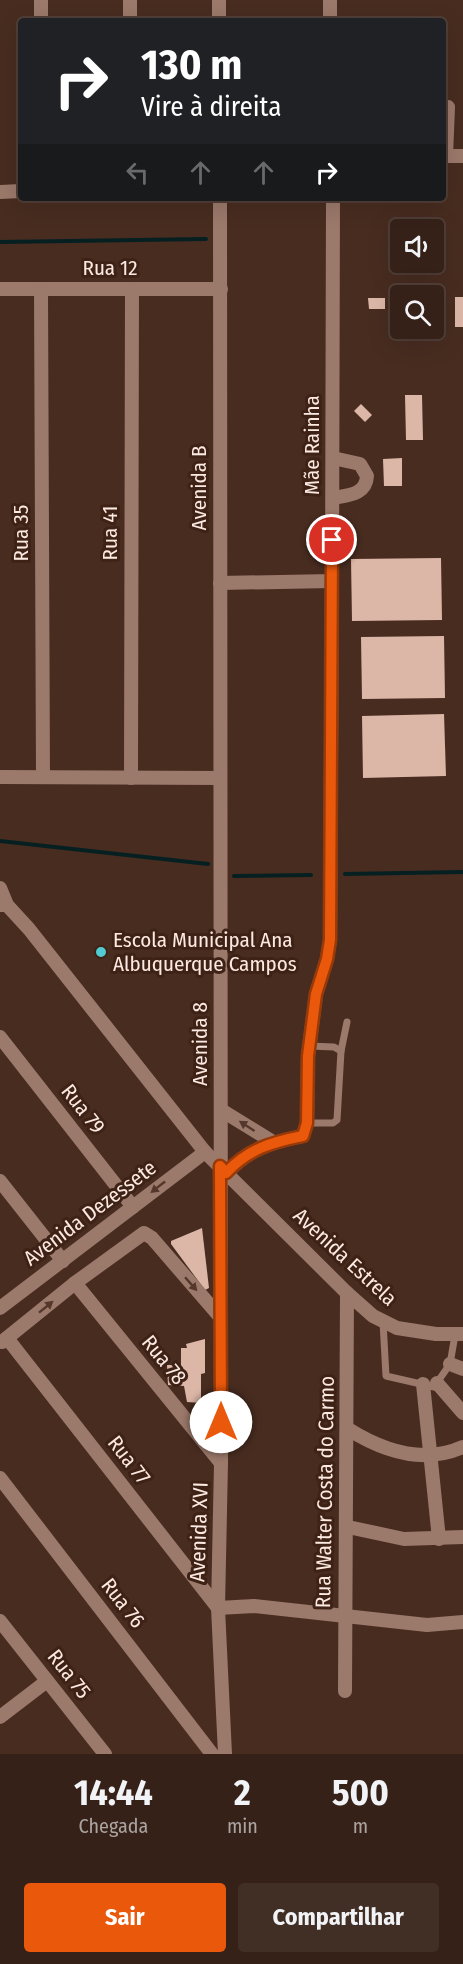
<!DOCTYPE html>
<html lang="pt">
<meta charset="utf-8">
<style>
body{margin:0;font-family:"Fira Sans Condensed",sans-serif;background:#412e25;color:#f1f3f6;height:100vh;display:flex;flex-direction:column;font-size:22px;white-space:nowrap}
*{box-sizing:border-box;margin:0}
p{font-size:20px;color:#aaa3a2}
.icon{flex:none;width:33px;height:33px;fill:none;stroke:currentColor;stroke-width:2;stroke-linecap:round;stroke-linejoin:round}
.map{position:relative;height:1754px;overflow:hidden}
.details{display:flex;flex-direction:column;background:#362118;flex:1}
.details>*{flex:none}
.banner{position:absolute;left:18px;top:18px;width:428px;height:183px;border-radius:6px;box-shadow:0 6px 24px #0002,0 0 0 2px #503e37;background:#202124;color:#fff;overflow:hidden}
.tools{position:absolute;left:390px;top:219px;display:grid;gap:12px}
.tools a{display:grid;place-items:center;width:54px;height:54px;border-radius:6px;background:#362118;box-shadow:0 6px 24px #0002,0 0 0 2px #503e37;font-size:30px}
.pin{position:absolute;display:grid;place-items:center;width:51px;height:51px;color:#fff;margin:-26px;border:3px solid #fff;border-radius:50%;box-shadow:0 2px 6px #0007}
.me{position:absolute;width:66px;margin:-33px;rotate:0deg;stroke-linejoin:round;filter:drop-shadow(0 0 4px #0008)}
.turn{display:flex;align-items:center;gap:21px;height:126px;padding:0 24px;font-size:27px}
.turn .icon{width:78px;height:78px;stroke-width:2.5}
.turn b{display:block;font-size:42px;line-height:51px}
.lanes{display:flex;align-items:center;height:57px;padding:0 24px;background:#0003;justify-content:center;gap:30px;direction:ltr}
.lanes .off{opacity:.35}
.eta{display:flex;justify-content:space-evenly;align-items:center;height:102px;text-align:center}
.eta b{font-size:36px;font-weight:700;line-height:42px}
.primary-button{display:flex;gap:12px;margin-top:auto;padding:12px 24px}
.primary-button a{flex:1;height:69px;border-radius:6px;background:#ea580c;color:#fff;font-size:24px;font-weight:700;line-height:69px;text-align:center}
.primary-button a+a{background:#412e25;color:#f1f3f6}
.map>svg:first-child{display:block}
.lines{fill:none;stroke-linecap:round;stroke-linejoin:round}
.stream{stroke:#062022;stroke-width:4}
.building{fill:#dcb7a8}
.service{stroke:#9b796b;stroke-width:7}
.minor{stroke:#9b796b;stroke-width:14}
.oneway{fill:#55382b}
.route-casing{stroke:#983908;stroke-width:15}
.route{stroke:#ea580c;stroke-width:10}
.poi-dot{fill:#51ccd2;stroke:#3e2216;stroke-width:2}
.labels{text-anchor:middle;stroke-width:6;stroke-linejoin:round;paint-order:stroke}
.street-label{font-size:21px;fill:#fce9e1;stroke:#3e2216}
.poi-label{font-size:21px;fill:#fce9e1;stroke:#3e2216;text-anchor:start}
</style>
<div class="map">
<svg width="463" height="1754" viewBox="0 0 463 1754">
<rect width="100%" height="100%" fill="#482c20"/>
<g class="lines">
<!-- stream -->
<g class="stream">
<polyline points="0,242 206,239"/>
<polyline points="0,841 208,864"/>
<polyline points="345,874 463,872"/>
<polyline points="234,876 311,875"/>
</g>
</g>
<!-- building -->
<g class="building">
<rect x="455" y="297" width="8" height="30"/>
<polygon points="368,298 385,298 385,309 369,309"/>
<polygon points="405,395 422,395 423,440 406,440"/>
<polygon points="361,404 372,415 365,422 354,411"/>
<polygon points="402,458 402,486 384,486 383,459"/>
<polygon points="441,558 442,620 352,621 351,559"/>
<polygon points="444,636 445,698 362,699 361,637"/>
<polygon points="444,714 446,776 363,778 362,716"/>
<polygon points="202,1228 209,1288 205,1290 171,1244 171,1241"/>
<polygon points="205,1339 205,1373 201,1374 201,1403 187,1402 184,1386 168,1385 167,1365 181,1365 181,1348 187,1348 186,1344"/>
</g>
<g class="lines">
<!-- service -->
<g class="service">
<polyline points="309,1046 334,1047 341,1051"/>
<polyline points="307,1123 333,1123 337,1120 341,1051 347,1022"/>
<polyline points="383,1322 386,1376 434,1387 450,1364 455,1335"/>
</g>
<!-- minor -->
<g class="minor">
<polyline points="130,0 130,21"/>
<polyline points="219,0 219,21"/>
<polyline points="330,0 330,21"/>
<polyline points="41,21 41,0"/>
<polyline points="442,156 463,156"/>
<polyline points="446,156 448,107"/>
<polyline points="0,192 21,191"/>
<polyline points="220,198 221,1463 218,1608 225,1754"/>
<polyline points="0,289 221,289"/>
<polyline points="41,289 43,777"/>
<path d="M333,458L360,464L367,476C366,495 348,495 333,498"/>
<polyline points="220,583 332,581 333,198"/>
<polyline points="0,777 220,778"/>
<polyline points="131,778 132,289"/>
<polyline points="0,888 7,905"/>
<polyline points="0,905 7,905 29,929 205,1152 347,1293 373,1316 397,1328 436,1334 463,1334"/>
<polyline points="0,1037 133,1207"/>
<polyline points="221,1110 273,1142"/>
<path d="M227,1173C248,1149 272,1142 303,1136L307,1123L308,1056L316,994L327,959L330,940L332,581"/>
<polyline points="0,1181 63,1261"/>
<polyline points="75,1283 221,1463"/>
<polyline points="0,1308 205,1152"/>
<polyline points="7,1338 218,1608 254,1606 427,1625 463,1622"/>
<polyline points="2,1342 75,1283 144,1233 152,1238 221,1318"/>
<polyline points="450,1364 463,1369"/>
<polyline points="437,1383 463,1413"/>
<polyline points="423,1384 439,1539"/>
<path d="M348,1429C383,1451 423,1465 463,1447"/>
<polyline points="0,1478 212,1754"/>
<polyline points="348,1527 404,1539 463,1537"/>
<polyline points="0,1621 105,1754"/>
<polyline points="345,1691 347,1293"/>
<polyline points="0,1717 47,1681"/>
</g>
</g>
<!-- one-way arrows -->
<defs><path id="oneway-solid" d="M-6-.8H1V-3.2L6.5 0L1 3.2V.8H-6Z" transform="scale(1.5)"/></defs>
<g class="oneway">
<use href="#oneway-solid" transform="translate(247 1126) rotate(-147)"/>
<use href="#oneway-solid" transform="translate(158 1187) rotate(142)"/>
<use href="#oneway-solid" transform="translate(191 1284) rotate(49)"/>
<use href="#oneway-solid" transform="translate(46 1307) rotate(-39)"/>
</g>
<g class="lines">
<!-- route casing -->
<g class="route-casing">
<path id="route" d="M221,1422L220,1166L226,1173C248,1149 272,1142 303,1136L307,1123L308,1056L316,994L327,959L330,940L332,540"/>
</g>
<!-- route -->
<use href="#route" class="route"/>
</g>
<!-- markers -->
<circle class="poi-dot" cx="101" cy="952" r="6"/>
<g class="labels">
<!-- street labels -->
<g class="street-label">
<text x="110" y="275">Rua 12</text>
<text transform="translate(312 445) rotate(-90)" y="7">Mãe Rainha</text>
<text transform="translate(199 488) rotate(-90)" y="7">Avenida B</text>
<text transform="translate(21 533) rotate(-90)" y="7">Rua 35</text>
<text transform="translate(110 533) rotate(-90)" y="7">Rua 41</text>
<text transform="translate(200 1044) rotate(-90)" y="7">Avenida 8</text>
<text transform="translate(83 1109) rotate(52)" y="7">Rua 79</text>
<text transform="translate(90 1213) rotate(-37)" y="7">Avenida Dezessete</text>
<text transform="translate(345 1257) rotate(43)" y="7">Avenida Estrela</text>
<text transform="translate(164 1360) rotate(51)" y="7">Rua 78</text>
<text transform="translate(129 1460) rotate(52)" y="7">Rua 77</text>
<text transform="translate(325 1492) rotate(-89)" y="7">Rua Walter Costa do Carmo</text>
<text transform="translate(199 1532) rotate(-88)" y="7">Avenida XVI</text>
<text transform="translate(123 1603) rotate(52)" y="7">Rua 76</text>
<text transform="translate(69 1674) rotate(52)" y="7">Rua 75</text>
</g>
<!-- poi labels -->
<g class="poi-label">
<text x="113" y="947">Escola Municipal Ana<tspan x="113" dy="24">Albuquerque Campos</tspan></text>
</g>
</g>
</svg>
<div class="tools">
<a><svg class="icon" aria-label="sound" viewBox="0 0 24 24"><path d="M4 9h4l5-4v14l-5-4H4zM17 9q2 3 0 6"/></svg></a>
<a><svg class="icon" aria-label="search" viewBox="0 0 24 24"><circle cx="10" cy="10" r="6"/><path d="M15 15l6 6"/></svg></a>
</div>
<div class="pin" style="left:332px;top:540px;background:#d93025"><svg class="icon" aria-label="arrive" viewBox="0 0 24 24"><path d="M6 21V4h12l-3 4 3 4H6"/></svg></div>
<svg class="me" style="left:221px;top:1422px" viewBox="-20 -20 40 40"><circle r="19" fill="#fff"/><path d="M0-13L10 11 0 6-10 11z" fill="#ea580c"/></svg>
<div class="banner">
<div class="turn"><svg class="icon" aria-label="right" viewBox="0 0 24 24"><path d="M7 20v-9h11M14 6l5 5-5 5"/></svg><div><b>130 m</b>Vire à direita</div></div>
<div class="lanes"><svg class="icon off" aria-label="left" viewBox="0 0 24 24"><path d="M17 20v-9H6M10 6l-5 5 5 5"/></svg><svg class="icon off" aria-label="ahead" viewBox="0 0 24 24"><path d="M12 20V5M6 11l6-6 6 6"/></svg><svg class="icon off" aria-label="ahead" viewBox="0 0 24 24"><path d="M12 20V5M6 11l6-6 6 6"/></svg><svg class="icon" aria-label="right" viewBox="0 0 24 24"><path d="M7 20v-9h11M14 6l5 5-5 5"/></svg></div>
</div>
</div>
<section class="details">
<div class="eta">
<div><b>14:44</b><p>Chegada</p></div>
<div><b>2</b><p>min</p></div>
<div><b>500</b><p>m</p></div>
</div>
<div class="primary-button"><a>Sair</a><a>Compartilhar</a></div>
</section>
